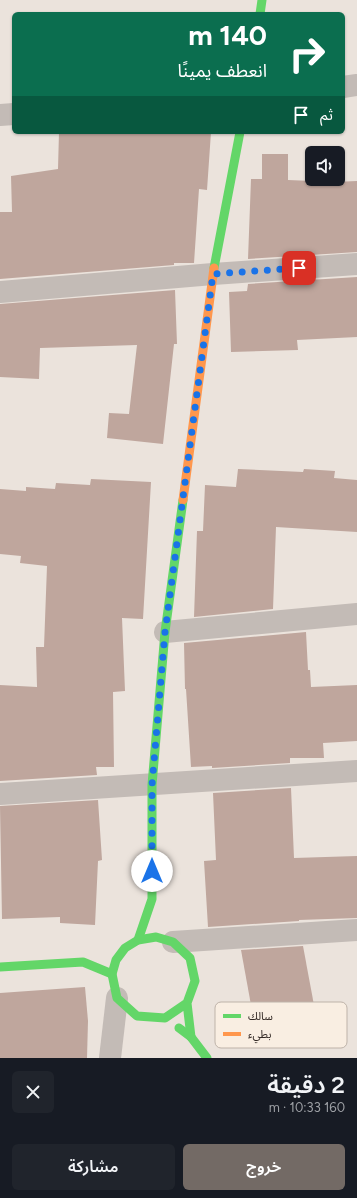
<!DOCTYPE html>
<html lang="ar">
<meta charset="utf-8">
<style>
body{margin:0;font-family:Figtree,"Noto Sans Arabic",sans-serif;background:#20242c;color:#f1f3f6;direction:rtl;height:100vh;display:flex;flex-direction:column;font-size:15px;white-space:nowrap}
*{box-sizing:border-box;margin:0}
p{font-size:13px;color:#9ea1a6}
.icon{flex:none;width:22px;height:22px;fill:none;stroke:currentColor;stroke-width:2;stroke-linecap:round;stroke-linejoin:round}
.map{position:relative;height:1058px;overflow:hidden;direction:ltr}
.details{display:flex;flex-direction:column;background:#171b24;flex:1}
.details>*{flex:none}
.guide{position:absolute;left:12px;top:12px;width:333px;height:122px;border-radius:6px;box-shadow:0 1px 3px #0004;direction:rtl;background:#0b6e4f;color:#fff;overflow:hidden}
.controls{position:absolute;left:305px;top:146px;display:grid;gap:8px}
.controls a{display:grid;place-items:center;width:40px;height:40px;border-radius:6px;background:#171b24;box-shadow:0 1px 3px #0004;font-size:20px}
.pin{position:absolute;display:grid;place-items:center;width:34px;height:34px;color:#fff;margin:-17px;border-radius:8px;box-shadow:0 2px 6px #0006}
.me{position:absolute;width:44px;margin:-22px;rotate:0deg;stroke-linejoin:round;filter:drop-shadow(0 0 3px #0008)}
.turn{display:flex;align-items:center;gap:14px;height:84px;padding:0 12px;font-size:18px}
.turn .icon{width:52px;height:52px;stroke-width:2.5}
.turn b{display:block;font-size:28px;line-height:34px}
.then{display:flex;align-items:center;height:38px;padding:0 12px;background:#0003;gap:8px;font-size:15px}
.round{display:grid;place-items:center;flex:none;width:42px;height:42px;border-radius:6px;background:#20242c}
.headline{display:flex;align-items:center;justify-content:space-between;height:68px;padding:0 12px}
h1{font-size:24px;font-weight:600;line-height:30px}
.primary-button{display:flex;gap:8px;margin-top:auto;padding:8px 12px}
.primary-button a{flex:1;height:46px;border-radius:6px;background:#736a65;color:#fff;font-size:16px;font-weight:600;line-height:46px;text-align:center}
.primary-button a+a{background:#20242c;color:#f1f3f6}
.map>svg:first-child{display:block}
.building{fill:#bfa69d}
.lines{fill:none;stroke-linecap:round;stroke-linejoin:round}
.street{stroke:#c3bbb6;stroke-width:22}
.fast{stroke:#63d668;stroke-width:9}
.slow{stroke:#ff974d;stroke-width:9}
.route{stroke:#1a73e8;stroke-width:7;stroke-dasharray:0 12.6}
.key{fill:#f9eee2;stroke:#beb3a9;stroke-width:1}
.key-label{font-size:11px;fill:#332925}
</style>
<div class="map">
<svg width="357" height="1058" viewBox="0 0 357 1058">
<rect width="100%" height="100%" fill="#ebe3dc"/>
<!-- building -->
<g class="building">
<polygon points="59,132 211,132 207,190 199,189 194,263 174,263 174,265 0,279 0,212 12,212 11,176 58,169"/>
<polygon points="262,154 288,154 288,180 312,181 312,183 357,181 357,252 248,259 251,179 262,179"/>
<polygon points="357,277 357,337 297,340 298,350 231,352 229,292 247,291 248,284"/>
<polygon points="175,290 177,344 174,344 163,444 107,438 109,413 129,414 137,345 40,348 39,379 0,377 0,304"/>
<polygon points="238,469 303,472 304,469 335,471 334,478 357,480 357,532 276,527 273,609 194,617 197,531 203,531 205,485 236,487"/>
<polygon points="91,479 151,482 143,619 122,618 125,691 113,692 114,767 96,767 97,775 0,781 0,685 37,687 36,647 44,647 47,566 20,563 21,556 0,554 0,489 26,491 26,487 55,489 56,483 90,485"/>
<polygon points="306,632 308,670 310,670 311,687 357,685 357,741 323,743 324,758 290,758 290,763 212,768 212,766 191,767 186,689 185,689 184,643"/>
<polygon points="291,788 294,858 357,856 357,918 299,920 299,921 208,927 204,861 216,860 213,793"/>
<polygon points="98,800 102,860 98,861 95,925 60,923 60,917 2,919 0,806"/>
<polygon points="303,946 316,1016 255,1027 241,950"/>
<polygon points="85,987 88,1021 87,1058 0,1058 0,993"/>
</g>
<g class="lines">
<!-- street -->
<g class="street">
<polyline points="343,87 357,85"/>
<polyline points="0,115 14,114"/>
<polyline points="0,292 213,274 357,264"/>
<polyline points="165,632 357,614"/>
<polyline points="0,794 357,771"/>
<polyline points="173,942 357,930"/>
<polyline points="110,1058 117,998"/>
</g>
<!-- fast -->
<g class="fast">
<polyline points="260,14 262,0"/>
<polyline points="214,268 240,132"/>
<polyline points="138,940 152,899 152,785 165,632 183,500"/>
<polyline points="0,967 83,962 112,974"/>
<polyline points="187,1003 165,1018 137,1016 117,998 112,974 116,960 125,948 138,940 156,937 173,942 190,958 195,981 187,1003 191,1037"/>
<polyline points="179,1028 191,1037 207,1058"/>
</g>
<!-- slow -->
<polyline class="slow" points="183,500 214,268"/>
</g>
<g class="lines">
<!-- route -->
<polyline class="route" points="152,871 152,785 165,632 213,274 299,268"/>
</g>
<!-- legend -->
<rect x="215" y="1002" width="132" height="46" rx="6" class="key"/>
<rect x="223" y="1014" width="18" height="4" fill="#63d668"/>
<rect x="223" y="1032" width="18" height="4" fill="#ff974d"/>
<g class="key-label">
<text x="248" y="1020">سالك</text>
<text x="248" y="1038">بطيء</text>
</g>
</svg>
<div class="controls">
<a><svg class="icon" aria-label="sound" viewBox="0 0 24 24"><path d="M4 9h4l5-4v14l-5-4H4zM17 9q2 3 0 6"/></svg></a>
</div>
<div class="pin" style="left:299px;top:268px;background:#d93025"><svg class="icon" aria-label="arrive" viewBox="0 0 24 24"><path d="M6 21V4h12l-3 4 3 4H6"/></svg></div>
<svg class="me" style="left:152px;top:871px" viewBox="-20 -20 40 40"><circle r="19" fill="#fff"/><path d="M0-13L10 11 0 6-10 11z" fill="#1a73e8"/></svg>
<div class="guide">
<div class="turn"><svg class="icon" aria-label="right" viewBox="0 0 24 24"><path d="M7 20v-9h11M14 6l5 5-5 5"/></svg><div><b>140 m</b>انعطف يمينًا</div></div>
<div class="then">ثم<svg class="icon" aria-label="arrive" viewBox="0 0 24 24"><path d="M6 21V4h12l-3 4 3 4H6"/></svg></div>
</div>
</div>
<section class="details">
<div class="headline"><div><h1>2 دقيقة</h1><p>160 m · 10:33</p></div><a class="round"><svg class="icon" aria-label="close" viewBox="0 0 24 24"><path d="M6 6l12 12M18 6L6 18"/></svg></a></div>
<div class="primary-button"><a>خروج</a><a>مشاركة</a></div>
</section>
